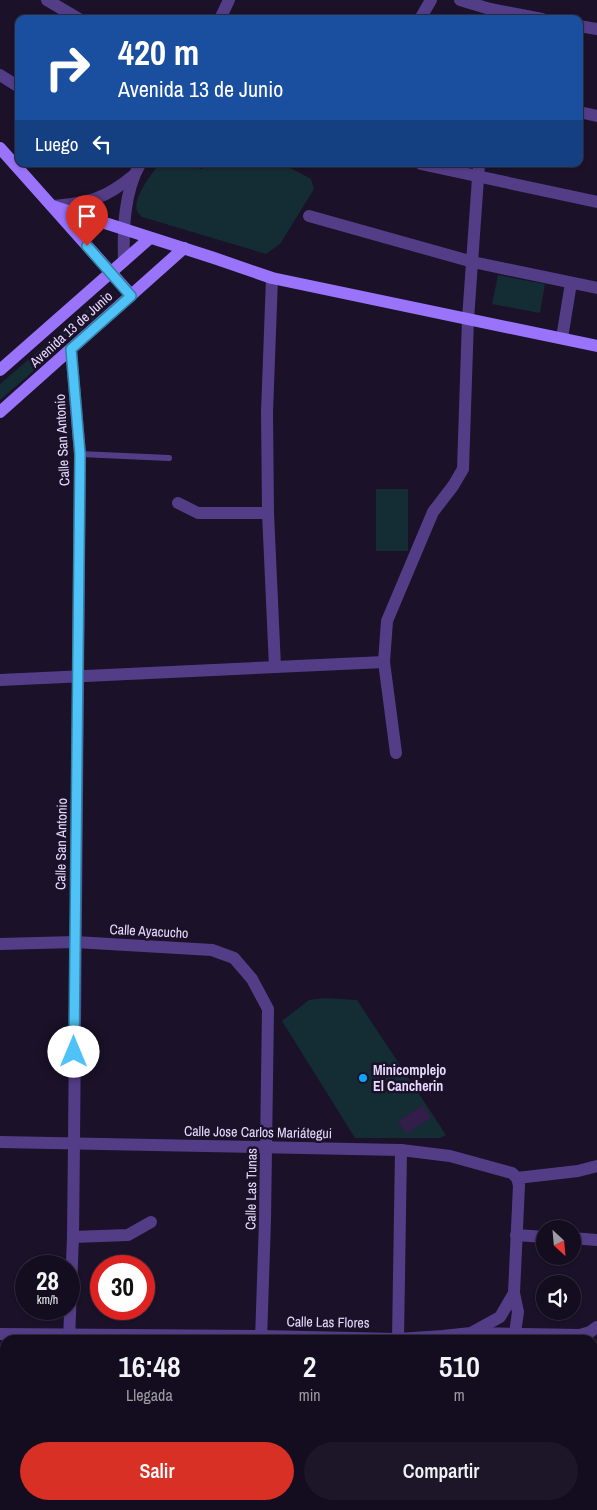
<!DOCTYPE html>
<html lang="es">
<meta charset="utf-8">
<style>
body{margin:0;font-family:"Archivo Narrow",sans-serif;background:#1d1628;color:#f1f3f6;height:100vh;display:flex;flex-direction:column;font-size:19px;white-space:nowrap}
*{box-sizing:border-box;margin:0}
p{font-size:16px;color:#9d9ca4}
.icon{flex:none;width:28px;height:28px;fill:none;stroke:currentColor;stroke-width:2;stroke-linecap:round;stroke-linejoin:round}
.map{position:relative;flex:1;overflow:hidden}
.details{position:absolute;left:0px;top:1335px;width:598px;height:175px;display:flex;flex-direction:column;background:#140d1f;border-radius:15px 15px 0 0;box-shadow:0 1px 4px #0004,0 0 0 1px #332d3d}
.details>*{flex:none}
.banner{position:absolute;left:15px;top:15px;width:568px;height:152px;border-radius:10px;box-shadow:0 1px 4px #0004,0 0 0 1px #332d3d;background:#1a4fa0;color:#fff;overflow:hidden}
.needle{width:32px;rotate:154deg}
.buttons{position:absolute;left:536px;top:1220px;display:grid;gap:10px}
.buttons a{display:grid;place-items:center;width:45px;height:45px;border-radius:50%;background:#140d1f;box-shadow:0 1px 4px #0004,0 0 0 1px #332d3d;font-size:25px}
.speed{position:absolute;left:15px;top:1255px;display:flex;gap:10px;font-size:25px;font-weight:700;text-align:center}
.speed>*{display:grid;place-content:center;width:65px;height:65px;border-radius:50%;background:#140d1f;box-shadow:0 1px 4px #0004,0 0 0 1px #332d3d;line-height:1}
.speed small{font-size:12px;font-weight:400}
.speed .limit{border:8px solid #d22;background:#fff;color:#111}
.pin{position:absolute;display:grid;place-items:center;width:42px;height:42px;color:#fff;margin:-51px -21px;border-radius:50% 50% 50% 0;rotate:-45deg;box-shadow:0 0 5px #0007}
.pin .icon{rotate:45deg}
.me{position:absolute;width:55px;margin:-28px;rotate:0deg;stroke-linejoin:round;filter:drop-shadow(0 0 4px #0008)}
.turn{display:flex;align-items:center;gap:18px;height:105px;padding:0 20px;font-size:22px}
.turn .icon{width:65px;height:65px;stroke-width:2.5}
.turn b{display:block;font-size:35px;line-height:42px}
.then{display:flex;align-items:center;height:48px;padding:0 20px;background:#0003;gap:10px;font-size:19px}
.eta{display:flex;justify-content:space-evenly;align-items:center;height:85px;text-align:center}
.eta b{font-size:30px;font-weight:600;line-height:35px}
.primary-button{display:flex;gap:10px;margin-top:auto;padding:10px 20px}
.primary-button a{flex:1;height:58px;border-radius:30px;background:#d93025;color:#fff;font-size:20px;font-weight:600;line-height:58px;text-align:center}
.primary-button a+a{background:#1d1628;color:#f1f3f6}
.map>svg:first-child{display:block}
.green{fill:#142c33}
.building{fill:#321e49}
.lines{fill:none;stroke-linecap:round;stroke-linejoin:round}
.lane{stroke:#533d87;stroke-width:6}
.street{stroke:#533d87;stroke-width:12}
.secondary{stroke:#9974fb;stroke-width:12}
.route-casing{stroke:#337fa1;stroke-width:12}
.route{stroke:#4fc3f7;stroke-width:9}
.poi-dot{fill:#0ba5f9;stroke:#1b1129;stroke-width:2}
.labels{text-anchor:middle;stroke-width:5;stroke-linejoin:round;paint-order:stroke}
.street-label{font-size:14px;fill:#e7dafe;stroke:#1b1129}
.poi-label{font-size:14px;font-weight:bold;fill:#e7dafe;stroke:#1b1129;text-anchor:start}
</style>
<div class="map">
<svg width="597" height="1510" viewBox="0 0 597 1510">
<rect width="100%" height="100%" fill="#1b1129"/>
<!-- green -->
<g class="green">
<path d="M159,164H190L201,169L212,164H283L311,179L314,189L280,244L266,254L142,217C140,215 138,213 137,211C132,198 152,174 159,164Z"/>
<polygon points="498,275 545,284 540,313 492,304"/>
<polygon points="104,295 112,303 0,400 0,384"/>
<rect x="376" y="489" width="32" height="62"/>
<polygon points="323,998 357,1000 446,1135 440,1138 355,1138 282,1021 309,1000"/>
</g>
<!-- building -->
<polygon class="building" points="423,1105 431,1118 406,1134 398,1121"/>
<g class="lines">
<!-- lane -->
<polyline class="lane" points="80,454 169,458"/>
<!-- street -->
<g class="street">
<polyline points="47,0 79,19"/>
<polyline points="460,0 490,9 542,19"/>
<polyline points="220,19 229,0"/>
<polyline points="420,19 431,0"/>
<polyline points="579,26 597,29"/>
<polyline points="0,75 19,87"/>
<polyline points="579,112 597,116"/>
<polyline points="421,164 597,202"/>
<path d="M52,206C89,203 105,199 134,175"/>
<polyline points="309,216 473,262 597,288"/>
<path d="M124,261C123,229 124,192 140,164"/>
<polyline points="272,278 267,412 268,513 275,667"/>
<polyline points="562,338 571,283"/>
<polyline points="178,503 198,513 268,513"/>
<polyline points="0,680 384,662"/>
<polyline points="396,753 384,662 387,621 433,512 453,486 463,469 468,319 479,164"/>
<polyline points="0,944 75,942 212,950 234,958 252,979 268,1009 265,1220 261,1340"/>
<polyline points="0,1142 401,1150 450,1156 512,1173 517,1178 519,1185 514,1293 500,1317 471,1333 443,1336 398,1339 261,1336 0,1334"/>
<polyline points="517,1178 578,1171 597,1166"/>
<polyline points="516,1235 545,1237"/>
<polyline points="73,1237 128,1235 151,1222"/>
<polyline points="572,1238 597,1240"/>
<polyline points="514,1293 518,1312 515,1333"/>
<polyline points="474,1333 580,1335 590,1332 597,1327"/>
<polyline points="398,1339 401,1150"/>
<polyline points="69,1340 73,1237 74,1143 80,454 71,349"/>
<polyline points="592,1386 597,1384"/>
<polyline points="592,1434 597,1432"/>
<polyline points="592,1478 597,1476"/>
<polyline points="262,1505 262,1510"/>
<polyline points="65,1510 65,1505"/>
<polyline points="447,1510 453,1505"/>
</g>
<!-- secondary -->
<g class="secondary">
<polyline points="0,148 131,295"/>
<polyline points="52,206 214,258 272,278 597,346"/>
<polyline points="0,370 150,238"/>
<polyline points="0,412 184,248"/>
</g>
</g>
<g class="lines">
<!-- route casing -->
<g class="route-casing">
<polyline id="route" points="74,1052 80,454 71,349 131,296 87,246"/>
</g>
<!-- route -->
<use href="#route" class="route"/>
</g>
<!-- markers -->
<circle class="poi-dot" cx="363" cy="1078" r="5"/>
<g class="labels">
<!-- street labels -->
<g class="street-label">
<text transform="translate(71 329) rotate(-42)" y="5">Avenida 13 de Junio</text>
<text transform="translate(62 440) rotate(-93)" y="5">Calle San Antonio</text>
<text transform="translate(61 844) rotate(-89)" y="5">Calle San Antonio</text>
<text transform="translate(149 931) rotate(3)" y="5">Calle Ayacucho</text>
<text transform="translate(258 1132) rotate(1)" y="5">Calle Jose Carlos Mariátegui</text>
<text transform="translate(251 1189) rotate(-89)" y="5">Calle Las Tunas</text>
<text transform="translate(328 1322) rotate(1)" y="5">Calle Las Flores</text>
</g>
<!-- poi labels -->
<g class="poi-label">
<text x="373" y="1075">Minicomplejo<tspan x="373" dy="16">El Cancherin</tspan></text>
</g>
</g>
</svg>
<div class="buttons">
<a><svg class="needle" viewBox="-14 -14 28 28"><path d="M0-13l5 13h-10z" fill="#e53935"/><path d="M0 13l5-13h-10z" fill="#9d9ca4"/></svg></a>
<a><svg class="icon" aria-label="sound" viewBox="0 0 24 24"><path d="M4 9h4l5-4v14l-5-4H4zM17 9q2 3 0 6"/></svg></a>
</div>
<div class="speed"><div>28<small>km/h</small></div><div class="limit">30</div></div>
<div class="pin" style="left:87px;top:246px;background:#d93025"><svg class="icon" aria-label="arrive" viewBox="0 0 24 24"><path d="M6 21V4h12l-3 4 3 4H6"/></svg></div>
<svg class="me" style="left:74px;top:1052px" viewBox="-20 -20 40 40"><circle r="19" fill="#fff"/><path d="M0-13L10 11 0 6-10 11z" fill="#4fc3f7"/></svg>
<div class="banner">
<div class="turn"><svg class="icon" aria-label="right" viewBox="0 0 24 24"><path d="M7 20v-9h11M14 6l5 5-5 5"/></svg><div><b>420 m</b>Avenida 13 de Junio</div></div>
<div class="then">Luego<svg class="icon" aria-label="left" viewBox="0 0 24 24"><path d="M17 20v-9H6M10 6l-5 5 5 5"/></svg></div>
</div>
<section class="details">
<div class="eta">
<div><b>16:48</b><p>Llegada</p></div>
<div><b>2</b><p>min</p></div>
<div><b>510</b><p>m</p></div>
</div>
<div class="primary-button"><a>Salir</a><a>Compartir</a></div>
</section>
</div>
